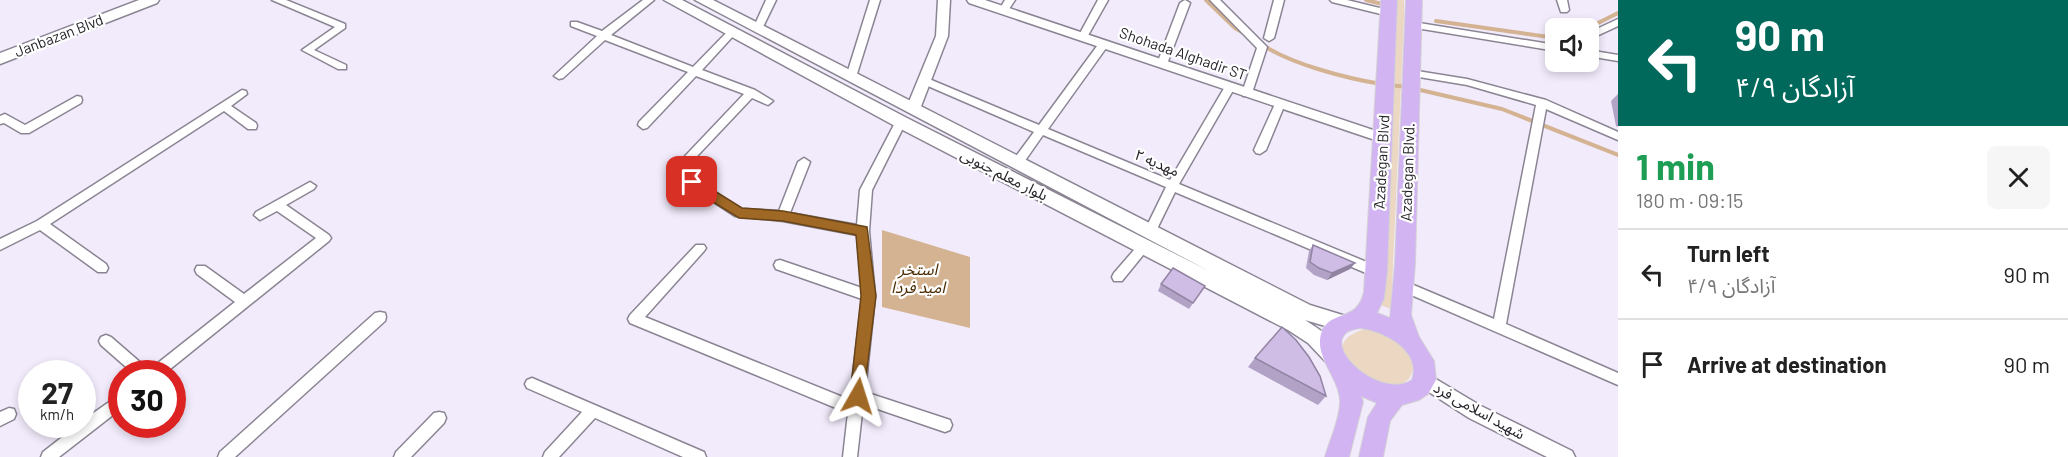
<!DOCTYPE html>
<meta charset="utf-8">
<style>
body{margin:0;font-family:Barlow,"Noto Sans Arabic",sans-serif;background:#f6f6f6;color:#222;height:100vh;display:flex;flex-direction:column;font-size:22px;white-space:nowrap}
*{box-sizing:border-box;margin:0}
p{font-size:20px;color:#767676}
.icon{flex:none;width:33px;height:33px;fill:none;stroke:currentColor;stroke-width:2;stroke-linecap:round;stroke-linejoin:round}
.map{position:relative;flex:1;overflow:hidden}
.sheet{display:flex;flex-direction:column;background:#fff;width:450px}
.sheet>*{flex:none}
.banner{background:#00695c;color:#fff;overflow:hidden}
.fabs{position:absolute;left:1545px;top:18px;display:grid;gap:12px}
.fabs a{display:grid;place-items:center;width:54px;height:54px;border-radius:9px;background:#fff;box-shadow:0 3px 9px #0003;font-size:30px}
.speed{position:absolute;left:18px;top:360px;display:flex;gap:12px;font-size:30px;font-weight:700;text-align:center}
.speed>*{display:grid;place-content:center;width:78px;height:78px;border-radius:50%;background:#fff;box-shadow:0 3px 9px #0003;line-height:1}
.speed small{font-size:15px;font-weight:400}
.speed .limit{border:9px solid #d22;background:#fff;color:#111}
.pin{position:absolute;display:grid;place-items:center;width:51px;height:51px;color:#fff;margin:-26px;border-radius:12px;box-shadow:0 3px 9px #0006}
.me{position:absolute;width:66px;margin:-33px;rotate:6deg;stroke-linejoin:round;filter:drop-shadow(0 0 4px #0008)}
.turn{display:flex;align-items:center;gap:21px;height:126px;padding:0 18px;font-size:27px}
.turn .icon{width:78px;height:78px;stroke-width:2.5}
.turn b{display:block;font-size:42px;line-height:51px}
.round{display:grid;place-items:center;flex:none;width:63px;height:63px;border-radius:9px;background:#f6f6f6}
.headline{display:flex;align-items:center;justify-content:space-between;height:102px;padding:0 18px}
h1{font-size:36px;font-weight:700;line-height:45px;color:#1e9e55}
ul{padding:0;list-style:none}
li{display:flex;align-items:center;gap:18px;height:90px;padding:0 18px;border-top:2px solid #e0e0e0}
li div{flex:1}
li b{display:block;font-size:22px}
li em{font-style:normal}
main{display:flex;flex:1;min-height:0}
.map>svg:first-child{display:block}
.green{fill:#ebd7c2}
.water{fill:#d4b392}
.lines{fill:none;stroke-linecap:round;stroke-linejoin:round}
.stream{stroke:#d4b392;stroke-width:4}
.minor-casing{stroke:#8b8593;stroke-width:3}
.tertiary-casing{stroke:#8b8593;stroke-width:3}
.secondary-casing{stroke:#8b8593;stroke-width:3}
.primary-casing{stroke:#d4d3d4;stroke-width:2}
.minor{fill:#fff;fill-rule:evenodd}
.tertiary{fill:#fff;fill-rule:evenodd}
.secondary{fill:#fff;fill-rule:evenodd}
.primary{fill:#d1b4f1;fill-rule:evenodd}
.wall{fill:#b2a3c6}
.shaded-wall{fill:#9184a1}
.building{fill:#cfbde6;stroke:#9184a1;stroke-width:1.5}
.route{fill:#a06825;stroke:#684418;stroke-width:1.5}
.labels{text-anchor:middle;stroke-width:4.5;stroke-linejoin:round;paint-order:stroke}
.street-label{font-size:15px;fill:#27242a;stroke:#fff}
.water-label{font-size:16px;font-style:italic;fill:#4a2a00;stroke:#fff}
</style>
<main>
<div class="map">
<svg width="1618" height="457" viewBox="0 0 1618 457">
<rect width="100%" height="100%" fill="#f2ebfc"/>
<!-- green -->
<g class="green">
<polygon points="1393,0 1404,0 1404,18 1391,309 1380,305"/>
<path d="M1367,329C1383,333 1397,338 1407,351C1420,369 1410,389 1387,385C1383,385 1378,384 1374,383C1368,381 1364,375 1360,371C1355,367 1349,363 1346,359C1334,342 1353,331 1367,329Z"/>
</g>
<!-- water -->
<polygon class="water" points="882,230 970,257 970,328 882,307"/>
<g class="lines">
<!-- stream -->
<g class="stream">
<polyline points="1206,0 1235,28 1247,35"/>
<polyline points="1366,0 1386,5"/>
<polyline points="1436,21 1556,38"/>
<polyline points="1588,28 1618,13"/>
<path d="M1261,44C1291,64 1345,78 1381,84"/>
<polyline points="1389,85 1408,87"/>
<polyline points="1416,89 1502,109 1618,155"/>
</g>
<!-- minor casing -->
<g class="minor-casing">
<g id="minor">
<polygon points="272,0 286,0 345,24 345,28 314,50 346,65 346,69 338,69 302,50 335,27"/>
<polygon points="643,0 654,0 611,35 693,67 729,30 735,30 735,34 702,70 755,90 773,101 768,105 752,98 683,171 741,209 779,211 798,162 804,158 810,162 790,213 857,225 860,190 897,119 905,119 906,122 872,190 869,231 875,296 865,392 950,420 952,425 950,430 945,432 863,404 857,457 843,457 848,413 630,323 628,319 630,315 696,245 704,245 706,248 704,251 645,317 850,400 862,299 776,269 774,265 776,261 780,260 862,288 857,235 783,221 735,216 672,175 670,172 744,94 696,76 647,128 643,129 638,125 639,122 688,72 605,40 563,78 559,79 554,76 597,36 571,26 571,22 577,22 602,31"/>
<polygon points="766,0 776,0 761,31 755,31 753,29"/>
<polygon points="870,0 880,0 856,77 851,80 846,77"/>
<polygon points="1005,0 1015,0 1007,12 1004,13 999,10"/>
<polygon points="1098,0 1108,0 1086,39 1080,39 1078,37"/>
<polygon points="1185,0 1190,3 1167,64 1166,66 1158,66 1157,64 1180,3"/>
<polygon points="1210,0 1220,0 1267,47 1251,96 1243,96 1242,93 1257,48"/>
<polygon points="1274,0 1284,0 1274,38 1269,41 1264,38"/>
<polygon points="1330,0 1347,0 1392,11 1394,13 1389,16 1332,2"/>
<polygon points="1557,0 1567,0 1569,10 1567,12 1561,12"/>
<polygon points="1618,19 1618,26 1588,40 1588,33"/>
<polygon points="1413,22 1556,45 1556,51 1410,27 1408,25"/>
<polygon points="1104,41 1109,44 1048,129 1170,180 1226,85 1234,85 1235,87 1179,184 1381,268 1383,272 1381,276 1373,276 1175,192 1155,233 1147,233 1145,230 1166,187 1043,135 1022,165 1014,165 1012,162 1014,159 1034,132 921,83 920,81 925,78 929,79 1039,125 1100,42"/>
<polygon points="1588,50 1618,55 1618,61 1588,56"/>
<polygon points="1411,70 1467,79 1546,100 1618,132 1618,140 1546,109 1506,324 1618,373 1618,385 1400,290 1398,286 1400,282 1404,281 1494,319 1536,105 1467,85 1407,75 1406,73"/>
<polygon points="242,90 246,91 247,94 231,106 256,123 257,126 256,129 248,129 224,111 50,224 106,264 108,268 106,272 98,272 40,230 0,250 0,239 37,221"/>
<polygon points="77,96 81,97 82,100 81,103 29,133 21,133 4,123 0,124 0,116 5,114 25,125"/>
<polygon points="1280,100 1285,104 1266,150 1260,154 1256,153 1254,150 1275,104"/>
<polygon points="310,182 316,186 314,189 286,205 329,235 331,238 329,241 164,374 134,374 101,345 99,341 101,337 106,335 111,337 149,370 235,302 197,274 195,270 197,266 205,266 244,294 316,238 277,211 260,220 254,215 256,212"/>
<polygon points="1144,241 1148,243 1150,246 1148,249 1122,281 1114,281 1112,277 1114,273 1140,243"/>
<polygon points="380,312 385,313 386,317 385,321 235,457 218,457 220,452 375,313"/>
<polygon points="532,378 704,452 706,457 683,457 595,418 559,457 543,457 545,452 582,412 527,388 525,384 527,380"/>
<polygon points="122,393 122,408 59,457 41,457 43,452 79,424 82,424 82,421"/>
<polygon points="9,408 14,409 16,414 14,419 0,426 0,412"/>
<polygon points="439,412 444,413 446,418 444,423 411,457 394,457 396,452 434,413"/>
</g>
</g>
<!-- tertiary casing -->
<g class="tertiary-casing">
<g id="tertiary">
<polygon points="938,0 950,0 948,36 920,109 913,114 906,109 936,36"/>
<polygon points="967,0 985,0 1388,135 1390,138 1383,143 1378,141 969,3"/>
<polygon points="1424,372 1481,406 1572,451 1575,457 1547,457 1469,418 1418,385 1415,380 1418,375"/>
</g>
</g>
<!-- secondary casing -->
<g class="secondary-casing">
<g id="secondary">
<polygon points="139,0 159,0 157,3 0,64 0,53"/>
<path d="M664,0H682L907,118L1209,271L695,0H713L1310,305L1349,317L1352,323L1349,329L1342,331L1305,320C1319,329 1335,339 1342,355L1339,361L1332,364L1325,361L1308,343L1288,330L895,126Z"/>
</g>
</g>
<!-- primary casing -->
<g class="primary-casing">
<path id="primary" d="M1381,0H1397L1387,272L1384,298L1377,313L1390,318L1395,264L1406,0H1422L1415,264L1411,315L1419,337L1434,361L1436,380L1428,394L1419,400L1402,405L1390,421L1383,457H1359L1368,417L1377,403L1361,396L1363,402L1349,457H1325C1330,440 1339,421 1340,404C1342,380 1314,358 1321,334C1329,308 1357,324 1364,292ZM1360,328C1384,331 1422,350 1412,380C1382,400 1323,350 1347,332C1350,330 1356,329 1360,328Z"/>
</g>
<!-- minor -->
<use href="#minor" class="minor"/>
<!-- tertiary -->
<use href="#tertiary" class="tertiary"/>
<!-- secondary -->
<use href="#secondary" class="secondary"/>
<!-- primary -->
<use href="#primary" class="primary"/>
</g>
<!-- wall -->
<g class="wall">
<polygon points="1618,94 1618,127 1616,126 1611,101"/>
<polygon points="1313,245 1355,263 1350,269 1327,280 1314,275 1306,268 1309,251"/>
<polygon points="1161,284 1205,286 1189,309 1158,291"/>
<polygon points="1255,358 1326,396 1318,405 1248,367"/>
</g>
<!-- shaded-wall -->
<polygon class="shaded-wall" points="1355,263 1350,269 1327,280 1332,273"/>
<!-- building -->
<g class="building">
<polygon points="1313,245 1355,263 1332,273 1319,268 1310,262"/>
<polygon points="1173,268 1205,286 1193,303 1161,284"/>
<polygon points="1282,327 1296,340 1309,357 1320,376 1326,396 1255,358"/>
</g>
<!-- route -->
<polygon class="route" points="692,177 742,208 783,211 867,227 876,296 863,401 858,403 852,401 850,396 861,296 856,235 783,221 739,218 687,186 685,182 687,179"/>
<g class="labels">
<!-- street labels -->
<g class="street-label">
<text transform="translate(59 36) rotate(-21)" y="5">Janbazan Blvd</text>
<text transform="translate(1183 54) rotate(19)" y="5">Shohada Alghadir ST</text>
<text transform="translate(1382 162) rotate(-87)" y="5">َAzadegan Blvd</text>
<text transform="translate(1157 163) rotate(23)" y="5">مهدیه ۲</text>
<text transform="translate(1408 172) rotate(-88)" y="5">Azadegan Blvd.</text>
<text transform="translate(1004 175) rotate(27)" y="5">بلوار معلم جنوبی</text>
<text transform="translate(1479 411) rotate(29)" y="5">شهید اسلامی فرد</text>
</g>
<!-- water labels -->
<g class="water-label">
<text x="918" y="275">استخر<tspan x="918" dy="18">امید فردا</tspan></text>
</g>
</g>
</svg>
<div class="fabs">
<a><svg class="icon" aria-label="sound" viewBox="0 0 24 24"><path d="M4 9h4l5-4v14l-5-4H4zM17 9q2 3 0 6"/></svg></a>
</div>
<div class="speed"><div>27<small>km/h</small></div><div class="limit">30</div></div>
<div class="pin" style="left:692px;top:182px;background:#d93025"><svg class="icon" aria-label="arrive" viewBox="0 0 24 24"><path d="M6 21V4h12l-3 4 3 4H6"/></svg></div>
<svg class="me" style="left:858px;top:396px" viewBox="-20 -20 40 40"><path d="M0-17L14 15 0 8-14 15z" fill="#a06825" stroke="#fff" stroke-width="4"/></svg>
</div>
<section class="sheet">
<div class="banner">
<div class="turn"><svg class="icon" aria-label="left" viewBox="0 0 24 24"><path d="M17 20v-9H6M10 6l-5 5 5 5"/></svg><div><b>90 m</b>آزادگان ۴/۹</div></div>
</div>
<div class="headline"><div><h1>1 min</h1><p>180 m · 09:15</p></div><a class="round"><svg class="icon" aria-label="close" viewBox="0 0 24 24"><path d="M6 6l12 12M18 6L6 18"/></svg></a></div>
<ul>
<li><svg class="icon" aria-label="left" viewBox="0 0 24 24"><path d="M17 20v-9H6M10 6l-5 5 5 5"/></svg><div><b>Turn left</b><p>آزادگان ۴/۹</p></div><em>90 m</em></li>
<li><svg class="icon" aria-label="arrive" viewBox="0 0 24 24"><path d="M6 21V4h12l-3 4 3 4H6"/></svg><div><b>Arrive at destination</b></div><em>90 m</em></li>
</ul>
</section>
</main>
